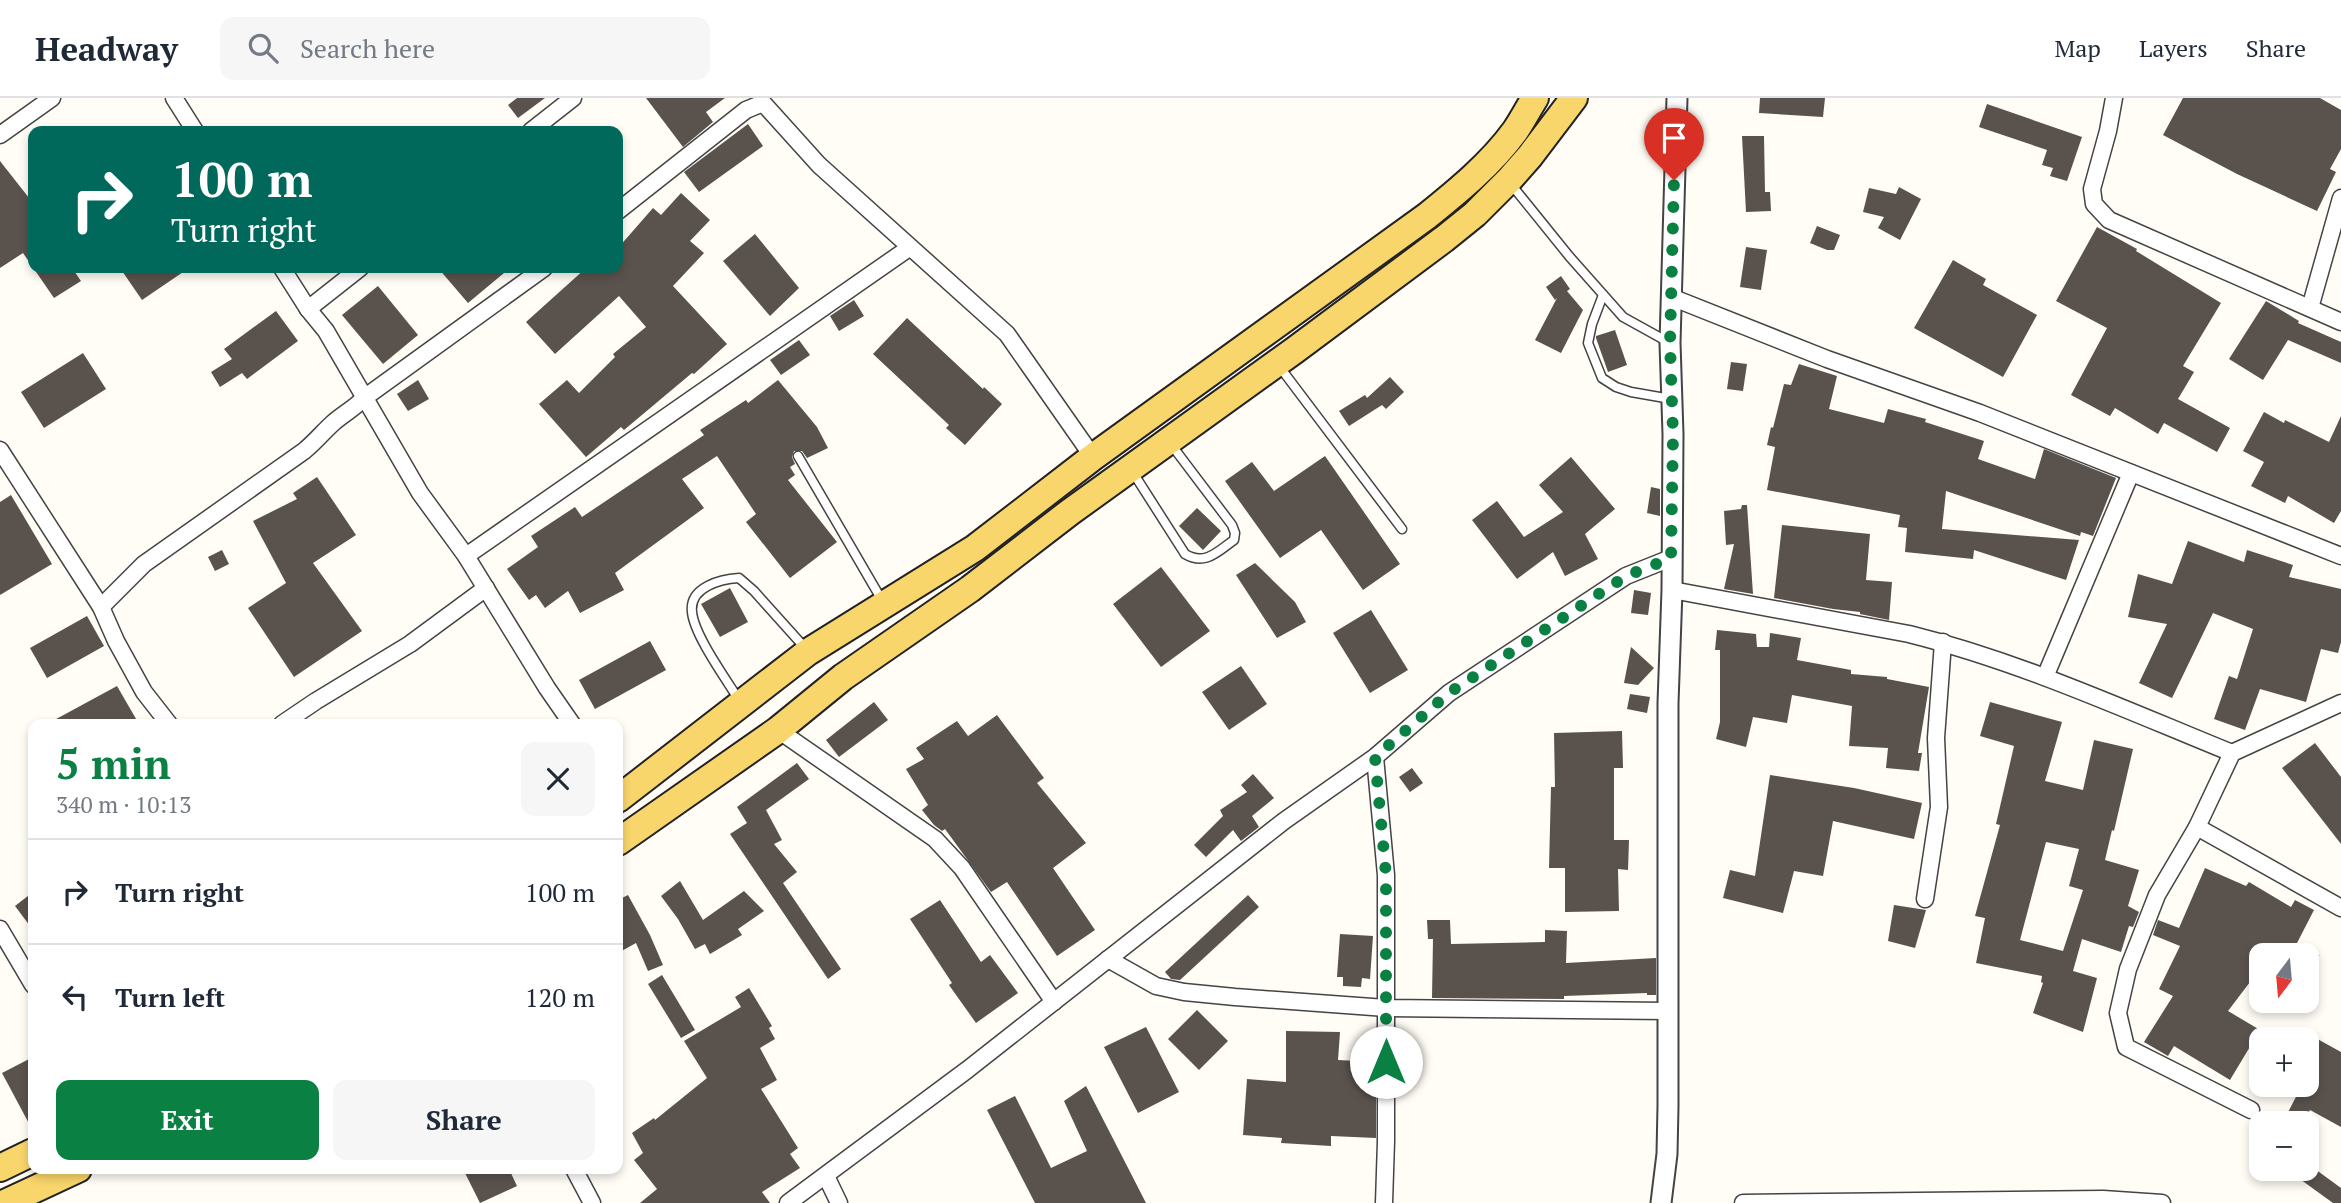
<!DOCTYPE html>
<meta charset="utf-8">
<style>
body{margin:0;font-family:"PT Serif",serif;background:#f6f6f7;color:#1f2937;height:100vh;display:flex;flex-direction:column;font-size:26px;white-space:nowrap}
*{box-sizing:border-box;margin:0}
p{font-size:23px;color:#747a83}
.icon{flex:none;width:38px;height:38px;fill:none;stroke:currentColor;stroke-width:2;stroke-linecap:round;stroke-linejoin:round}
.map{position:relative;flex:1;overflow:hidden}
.side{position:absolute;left:28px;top:621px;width:595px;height:455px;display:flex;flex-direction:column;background:#fff;border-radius:14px;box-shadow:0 4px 10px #0003}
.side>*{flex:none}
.top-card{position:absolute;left:28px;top:28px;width:595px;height:147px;border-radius:14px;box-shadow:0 4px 10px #0003;background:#00695c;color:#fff;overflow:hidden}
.needle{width:46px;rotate:196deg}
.tools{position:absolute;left:2249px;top:845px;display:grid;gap:14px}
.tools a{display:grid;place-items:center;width:70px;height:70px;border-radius:14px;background:#fff;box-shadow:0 4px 10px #0003;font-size:35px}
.pin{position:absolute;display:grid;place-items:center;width:60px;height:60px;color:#fff;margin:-72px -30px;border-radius:50% 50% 50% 0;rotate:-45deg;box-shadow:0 0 7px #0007}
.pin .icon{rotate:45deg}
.me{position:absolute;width:77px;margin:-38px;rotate:0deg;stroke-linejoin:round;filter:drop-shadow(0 0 5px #0008)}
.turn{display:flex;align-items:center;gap:24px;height:147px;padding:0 28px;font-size:32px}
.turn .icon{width:91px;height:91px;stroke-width:2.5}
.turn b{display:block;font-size:49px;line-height:60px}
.round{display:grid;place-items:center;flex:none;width:74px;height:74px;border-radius:14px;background:#f6f6f7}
.summary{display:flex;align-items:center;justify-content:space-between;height:119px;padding:0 28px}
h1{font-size:42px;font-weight:600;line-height:52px;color:#0b8043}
.cta{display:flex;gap:14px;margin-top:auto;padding:14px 28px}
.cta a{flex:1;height:80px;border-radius:14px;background:#0b8043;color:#fff;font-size:28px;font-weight:600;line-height:80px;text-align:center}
.cta a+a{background:#f6f6f7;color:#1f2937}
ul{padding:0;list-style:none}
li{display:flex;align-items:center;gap:21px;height:105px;padding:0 28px;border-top:2px solid #e0e1e3}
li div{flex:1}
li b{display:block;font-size:26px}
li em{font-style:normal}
header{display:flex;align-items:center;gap:42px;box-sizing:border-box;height:98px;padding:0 35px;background:#fff;border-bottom:2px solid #e0e1e3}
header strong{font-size:33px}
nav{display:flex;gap:38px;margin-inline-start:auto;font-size:24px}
.search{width:490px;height:63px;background:#f6f6f7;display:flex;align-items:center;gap:18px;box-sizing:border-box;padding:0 24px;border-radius:14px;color:#747a83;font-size:26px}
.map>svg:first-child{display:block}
.building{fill:#5a524d;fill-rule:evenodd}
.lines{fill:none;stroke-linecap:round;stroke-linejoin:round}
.service-casing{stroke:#444;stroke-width:11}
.minor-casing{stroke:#444;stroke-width:19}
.tertiary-casing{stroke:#444;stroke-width:23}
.primary-casing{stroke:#222;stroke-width:30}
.service{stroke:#fff;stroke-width:8}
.minor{stroke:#fff;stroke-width:16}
.tertiary{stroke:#fff;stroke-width:19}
.primary{stroke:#f9d66b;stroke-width:26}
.route{stroke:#0b8043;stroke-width:12;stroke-dasharray:0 21.6}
</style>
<header>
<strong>Headway</strong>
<div class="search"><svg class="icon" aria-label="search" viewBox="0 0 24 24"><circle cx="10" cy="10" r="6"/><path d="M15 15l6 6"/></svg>Search here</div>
<nav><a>Map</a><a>Layers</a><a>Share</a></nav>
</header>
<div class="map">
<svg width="2341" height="1105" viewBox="0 0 2341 1105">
<rect width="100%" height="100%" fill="#fffdf5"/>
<!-- building -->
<g class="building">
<polygon points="517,0 545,0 518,20 508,7"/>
<polygon points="646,0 725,0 706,14 713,24 683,49"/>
<polygon points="1760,0 1825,0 1823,19 1759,15"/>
<polygon points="2183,0 2320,0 2341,12 2341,51 2330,71 2336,74 2317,113 2237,76 2163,37"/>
<polygon points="1987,6 2082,39 2067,83 2050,78 2053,70 2042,67 2047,52 1979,29"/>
<polygon points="748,26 763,48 699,94 684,74"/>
<polygon points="1742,38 1764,38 1765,94 1770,94 1771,113 1746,114"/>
<polygon points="0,63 33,105 33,170 72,170 81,183 54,200 23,155 0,170"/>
<polygon points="1899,89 1921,101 1900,142 1878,130 1884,119 1863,114 1869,90 1896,96"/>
<polygon points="681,95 710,122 690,143 704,155 673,188 727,246 694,276 692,275 624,332 621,329 586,359 539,306 567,282 579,295 615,259 613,256 646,229 619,198 555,256 526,224 586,170 618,170 618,150 653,110 661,117"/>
<polygon points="1817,128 1840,137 1834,152 1827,152 1810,145"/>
<polygon points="2097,129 2137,151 2136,153 2221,205 2183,268 2194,274 2178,301 2230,330 2217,354 2164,325 2158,336 2115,310 2110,318 2071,297 2107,230 2056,203"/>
<polygon points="755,136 799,190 770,218 723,163"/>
<polygon points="1746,149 1767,152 1761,192 1740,189"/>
<polygon points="1953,162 1986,181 1983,187 2037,217 2003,279 1914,230"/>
<polygon points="120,170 189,170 142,202"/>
<polygon points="438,170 510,170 468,205"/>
<polygon points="1561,178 1570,191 1567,193 1583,212 1561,255 1535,242 1557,200 1555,202 1546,189"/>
<polygon points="378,188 418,237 383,266 342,217"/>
<polygon points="854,202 864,218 839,233 830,218"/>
<polygon points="2266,203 2299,223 2298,225 2341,244 2341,265 2288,242 2263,282 2229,261"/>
<polygon points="276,213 298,243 247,281 242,275 220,289 211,274 232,261 224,251"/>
<polygon points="907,220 983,291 984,289 1002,306 965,347 946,330 949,327 873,256"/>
<polygon points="1615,232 1627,267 1608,274 1596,240 1596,238"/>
<polygon points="799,242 810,257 781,277 770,262"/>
<polygon points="83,255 106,291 44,330 21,294"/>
<polygon points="1731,264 1747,266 1743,293 1727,291"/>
<polygon points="1799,266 1837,278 1829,311 1884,325 1888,311 1926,321 1925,324 1984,343 1978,361 2035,381 2044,351 2116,380 2093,438 2081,434 2080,438 1946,393 1942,431 2079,442 2066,482 1974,452 1973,461 1905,454 1907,430 1898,429 1900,417 1767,392 1775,349 1767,347 1771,329 1773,330 1784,286 1791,287"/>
<polygon points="1390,279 1404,294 1386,311 1382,307 1349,328 1339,313 1365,297 1367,300"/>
<polygon points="418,282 429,301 408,313 397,296"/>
<polygon points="778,282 817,329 828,350 807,360 802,353 794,353 792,359 795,366 790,369 795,377 788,382 837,444 790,480 746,424 756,416 717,358 682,381 704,410 615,475 624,492 580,515 568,493 545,510 536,497 529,502 507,471 538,449 531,438 575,409 582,419 704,337 700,332 746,302 748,305"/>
<polygon points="2264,314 2284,325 2285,322 2329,344 2341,318 2341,413 2334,425 2288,398 2285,405 2251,388 2264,364 2243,353"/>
<polygon points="1325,358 1400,466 1363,492 1321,432 1280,460 1225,383 1252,364 1274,393"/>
<polygon points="1571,359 1615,411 1585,436 1598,461 1565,478 1553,454 1517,481 1472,422 1497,403 1524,439 1563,414 1539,387"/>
<polygon points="317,379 356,437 313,465 362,533 294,579 248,510 286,485 253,423 297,401 293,395"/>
<polygon points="1651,389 1660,391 1660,418 1647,415"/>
<polygon points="11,397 52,466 0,497 0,404"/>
<polygon points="1742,407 1747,407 1753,496 1724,491 1734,446 1726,447 1724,413 1741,411"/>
<polygon points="1197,410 1221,433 1203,452 1179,428"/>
<polygon points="1782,427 1870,436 1866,482 1892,484 1889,522 1860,516 1860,514 1833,511 1774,500"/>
<polygon points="2188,443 2244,464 2247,452 2293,467 2289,479 2341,491 2341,544 2338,555 2321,551 2306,604 2260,591 2245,632 2214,621 2229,578 2237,581 2253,531 2213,515 2172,600 2139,585 2167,526 2128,519 2138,476 2172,486"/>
<polygon points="222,452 229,466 215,473 208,459"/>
<polygon points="1255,465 1295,504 1306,524 1277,540 1236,477"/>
<polygon points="1161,469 1210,533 1161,569 1113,506"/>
<polygon points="730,490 748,524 720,539 701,506"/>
<polygon points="1634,492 1651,495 1648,517 1631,515"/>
<polygon points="1371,512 1408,572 1370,595 1333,535"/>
<polygon points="87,518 104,548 47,580 30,550"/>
<polygon points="1717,532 1756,536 1757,549 1769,549 1770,535 1801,540 1797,562 1851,572 1851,576 1887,579 1887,581 1929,589 1918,655 1922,655 1919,673 1886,670 1888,650 1849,648 1852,608 1792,597 1787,625 1753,619 1746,649 1716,641 1720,624 1720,552 1715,552"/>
<polygon points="650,543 666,572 595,611 579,582"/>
<polygon points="1631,549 1654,570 1638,587 1624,585"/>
<polygon points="1241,568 1267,606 1229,632 1202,594"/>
<polygon points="117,588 139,626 47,626"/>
<polygon points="1630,596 1650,599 1647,615 1627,611"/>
<polygon points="874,604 888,622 839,659 826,642"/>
<path d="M1990,604L2062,624L2045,683L2083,692L2094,642L2133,651L2114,733L2112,732L2105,762L2139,772L2128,808L2139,814L2133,829L2129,828L2121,854L2082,841L2073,873L2097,880L2083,934L2033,915L2043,885L2041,884L2042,878L1976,865L1985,820L1975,818L2000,727L1996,726L2014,648L1980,638ZM2046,744L2079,751L2069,788L2083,792L2063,853L2020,842Z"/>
<polygon points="997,617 1044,680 1037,685 1086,745 1053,770 1095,832 1057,858 1007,784 991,794 945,731 942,733 934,727 922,712 928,707 906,671 924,661 916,650 957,623 968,638"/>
<polygon points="1622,633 1623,670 1614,670 1614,742 1629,742 1628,772 1618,771 1619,813 1565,814 1565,770 1549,770 1551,689 1555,689 1554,635"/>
<polygon points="2315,645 2341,679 2341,746 2282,670"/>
<polygon points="797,665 809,681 766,712 782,742 774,746 797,774 783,785 841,871 828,881 730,736 747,725 737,709"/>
<polygon points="1412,670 1423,685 1410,694 1399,679"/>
<polygon points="1253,676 1274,700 1252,718 1259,729 1241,743 1233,732 1206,759 1194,747 1223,718 1220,712 1247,694 1241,687"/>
<polygon points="1770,677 1854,690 1922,705 1914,741 1833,723 1823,778 1794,773 1783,815 1723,800 1730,772 1755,778"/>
<polygon points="2205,770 2246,788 2249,784 2291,809 2295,802 2314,812 2297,845 2320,858 2261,858 2261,890 2250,884 2228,913 2260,932 2230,982 2174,948 2168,958 2144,944 2173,898 2159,891 2180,848 2153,837 2158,822 2179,830"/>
<polygon points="680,783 703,822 744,793 764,813 738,831 742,837 710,856 705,846 695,851 678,821 661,798"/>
<polygon points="33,794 33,832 15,808"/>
<polygon points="628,797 650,837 663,867 648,873 636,845 618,855 618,818 623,815 618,802"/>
<polygon points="1248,797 1259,809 1180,882 1171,881 1165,874"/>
<polygon points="940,802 981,864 990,857 1018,895 976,925 949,887 952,885 910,821"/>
<polygon points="1894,807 1926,812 1915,850 1888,843"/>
<polygon points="1427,822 1450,822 1451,846 1545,844 1545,832 1567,833 1566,865 1656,860 1656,897 1647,897 1647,895 1564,898 1564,901 1432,900 1433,841 1428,841"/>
<polygon points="1340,836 1373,838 1370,881 1362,880 1361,889 1343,888 1343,879 1337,879"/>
<polygon points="662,877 695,932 681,940 648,886"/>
<polygon points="749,890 772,928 769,930 775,941 760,950 777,982 761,991 798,1050 790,1056 800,1070 762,1094 770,1105 640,1105 657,1091 634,1062 643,1055 632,1035 654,1020 655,1022 707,980 684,943 741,909 735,899"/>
<polygon points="1197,912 1228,943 1199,972 1168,941"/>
<polygon points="1146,929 1179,994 1138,1015 1104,949"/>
<polygon points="1286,933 1340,934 1338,962 1376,964 1376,1040 1331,1038 1331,1048 1281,1045 1282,1040 1243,1037 1247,981 1286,984"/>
<polygon points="2312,938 2341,954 2341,1029 2310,1012 2303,1026 2282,1026 2302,987 2306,987 2306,948"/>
<polygon points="33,959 33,1033 2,975"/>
<polygon points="1086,988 1146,1105 1035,1105 987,1012 1015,998 1051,1070 1087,1053 1064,1003"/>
<polygon points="463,1071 509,1071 517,1088 480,1105"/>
<polygon points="2286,1071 2315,1071 2341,1090 2341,1105 2333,1105"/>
</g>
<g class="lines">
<!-- service casing -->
<g class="service-casing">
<g id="service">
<polyline points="1510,85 1569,158 1623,219 1670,245"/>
<polyline points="1603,197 1592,226 1588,245 1602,280 1616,289 1631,294 1671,301"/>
<polyline points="1279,268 1402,431"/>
<polyline points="798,358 883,504"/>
<path d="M1132,373L1185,456C1205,468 1217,454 1234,442L1235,435L1232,427L1170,345"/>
<path d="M739,602C726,581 694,537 692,514C689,489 721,481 739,480L754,493L806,551"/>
</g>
</g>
<!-- minor casing -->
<g class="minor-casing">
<g id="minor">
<polyline points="174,0 195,33"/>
<polyline points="2114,0 2108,33 2092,91 2094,106 2109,122 2341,224"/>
<polyline points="531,33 573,0"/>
<polyline points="0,37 52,0"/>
<polyline points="618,113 746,12 763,5 819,67 1007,236 1093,359"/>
<polyline points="282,170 308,211 326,233 420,395 466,458 547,590 572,626"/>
<polyline points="1671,199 1827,261 1980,315 2341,458"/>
<polyline points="2310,210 2341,100"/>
<polyline points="308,211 360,170"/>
<polyline points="0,352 101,509 116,543 144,594 169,626"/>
<polyline points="466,458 909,150"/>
<path d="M1672,492L1909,536C2021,564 2126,612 2232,655"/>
<path d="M101,509L144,466L304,353C315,344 323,334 333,325C343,316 355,310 364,300L544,170"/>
<polyline points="2045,579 2131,375"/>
<polyline points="282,626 316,603 410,546 486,490"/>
<polyline points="778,632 935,741 962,770 1054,904"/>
<polyline points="1375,659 1386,777 1386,1043 1384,1105"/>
<polyline points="2197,729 2341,810"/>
<polyline points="1925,801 1939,709 1936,640 1943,544"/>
<polyline points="0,831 33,887"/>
<polyline points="1108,861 1156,888 1184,894 1235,899 1386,910 1668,913"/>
<polyline points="2251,1012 2126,949 2118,915 2128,871 2157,797 2197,729 2232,655 2341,605"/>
<polyline points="574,1071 592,1105"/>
<polyline points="826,1078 839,1105"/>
<polyline points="788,1105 967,972 1284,723 1375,659 1449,595 1626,478 1671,460"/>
<polyline points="1743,1105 2103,1101 2162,1105"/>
</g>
</g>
<!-- tertiary casing -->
<g class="tertiary-casing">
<polyline id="tertiary" points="1661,1105 1667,1056 1668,1008 1668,605 1672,492 1673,336 1670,245 1677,0"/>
</g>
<!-- primary casing -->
<g class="primary-casing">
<g id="primary">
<path d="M618,701L808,554L975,450L1093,359L1427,118C1458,93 1491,66 1515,33C1522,23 1528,11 1535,0"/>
<polyline points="618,744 778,632 843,579 970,491 1070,414 1295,252 1444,141 1475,116 1508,83 1530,58 1574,0"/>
<polyline points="0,1070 33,1054"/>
<polyline points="5,1105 78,1071"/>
</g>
</g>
<!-- service -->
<use href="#service" class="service"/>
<!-- minor -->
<use href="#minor" class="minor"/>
<!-- tertiary -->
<use href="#tertiary" class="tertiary"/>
<!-- primary -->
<use href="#primary" class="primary"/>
</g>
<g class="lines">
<!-- route -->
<polyline class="route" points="1386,964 1386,777 1375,659 1449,595 1626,478 1671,460 1673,336 1670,245 1674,82"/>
</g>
</svg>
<div class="tools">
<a><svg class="needle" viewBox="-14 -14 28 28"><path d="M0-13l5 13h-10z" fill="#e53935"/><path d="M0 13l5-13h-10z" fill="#747a83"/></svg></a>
<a>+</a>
<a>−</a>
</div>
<div class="pin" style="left:1674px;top:82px;background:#d93025"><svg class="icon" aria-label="arrive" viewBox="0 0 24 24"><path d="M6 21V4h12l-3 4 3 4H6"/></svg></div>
<svg class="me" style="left:1386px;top:964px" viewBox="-20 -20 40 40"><circle r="19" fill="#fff"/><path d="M0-13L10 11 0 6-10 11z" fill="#0b8043"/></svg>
<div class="top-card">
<div class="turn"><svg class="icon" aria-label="right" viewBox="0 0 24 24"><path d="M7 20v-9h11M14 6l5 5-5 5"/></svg><div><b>100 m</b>Turn right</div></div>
</div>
<section class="side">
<div class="summary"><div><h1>5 min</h1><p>340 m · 10:13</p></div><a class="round"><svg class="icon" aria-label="close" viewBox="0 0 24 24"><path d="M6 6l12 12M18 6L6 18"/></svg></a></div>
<ul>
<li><svg class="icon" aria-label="right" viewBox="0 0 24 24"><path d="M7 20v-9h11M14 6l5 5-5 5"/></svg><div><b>Turn right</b></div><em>100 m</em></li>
<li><svg class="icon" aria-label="left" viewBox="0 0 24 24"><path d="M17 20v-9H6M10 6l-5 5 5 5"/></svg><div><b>Turn left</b></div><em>120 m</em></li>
</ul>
<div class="cta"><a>Exit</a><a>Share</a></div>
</section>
</div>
